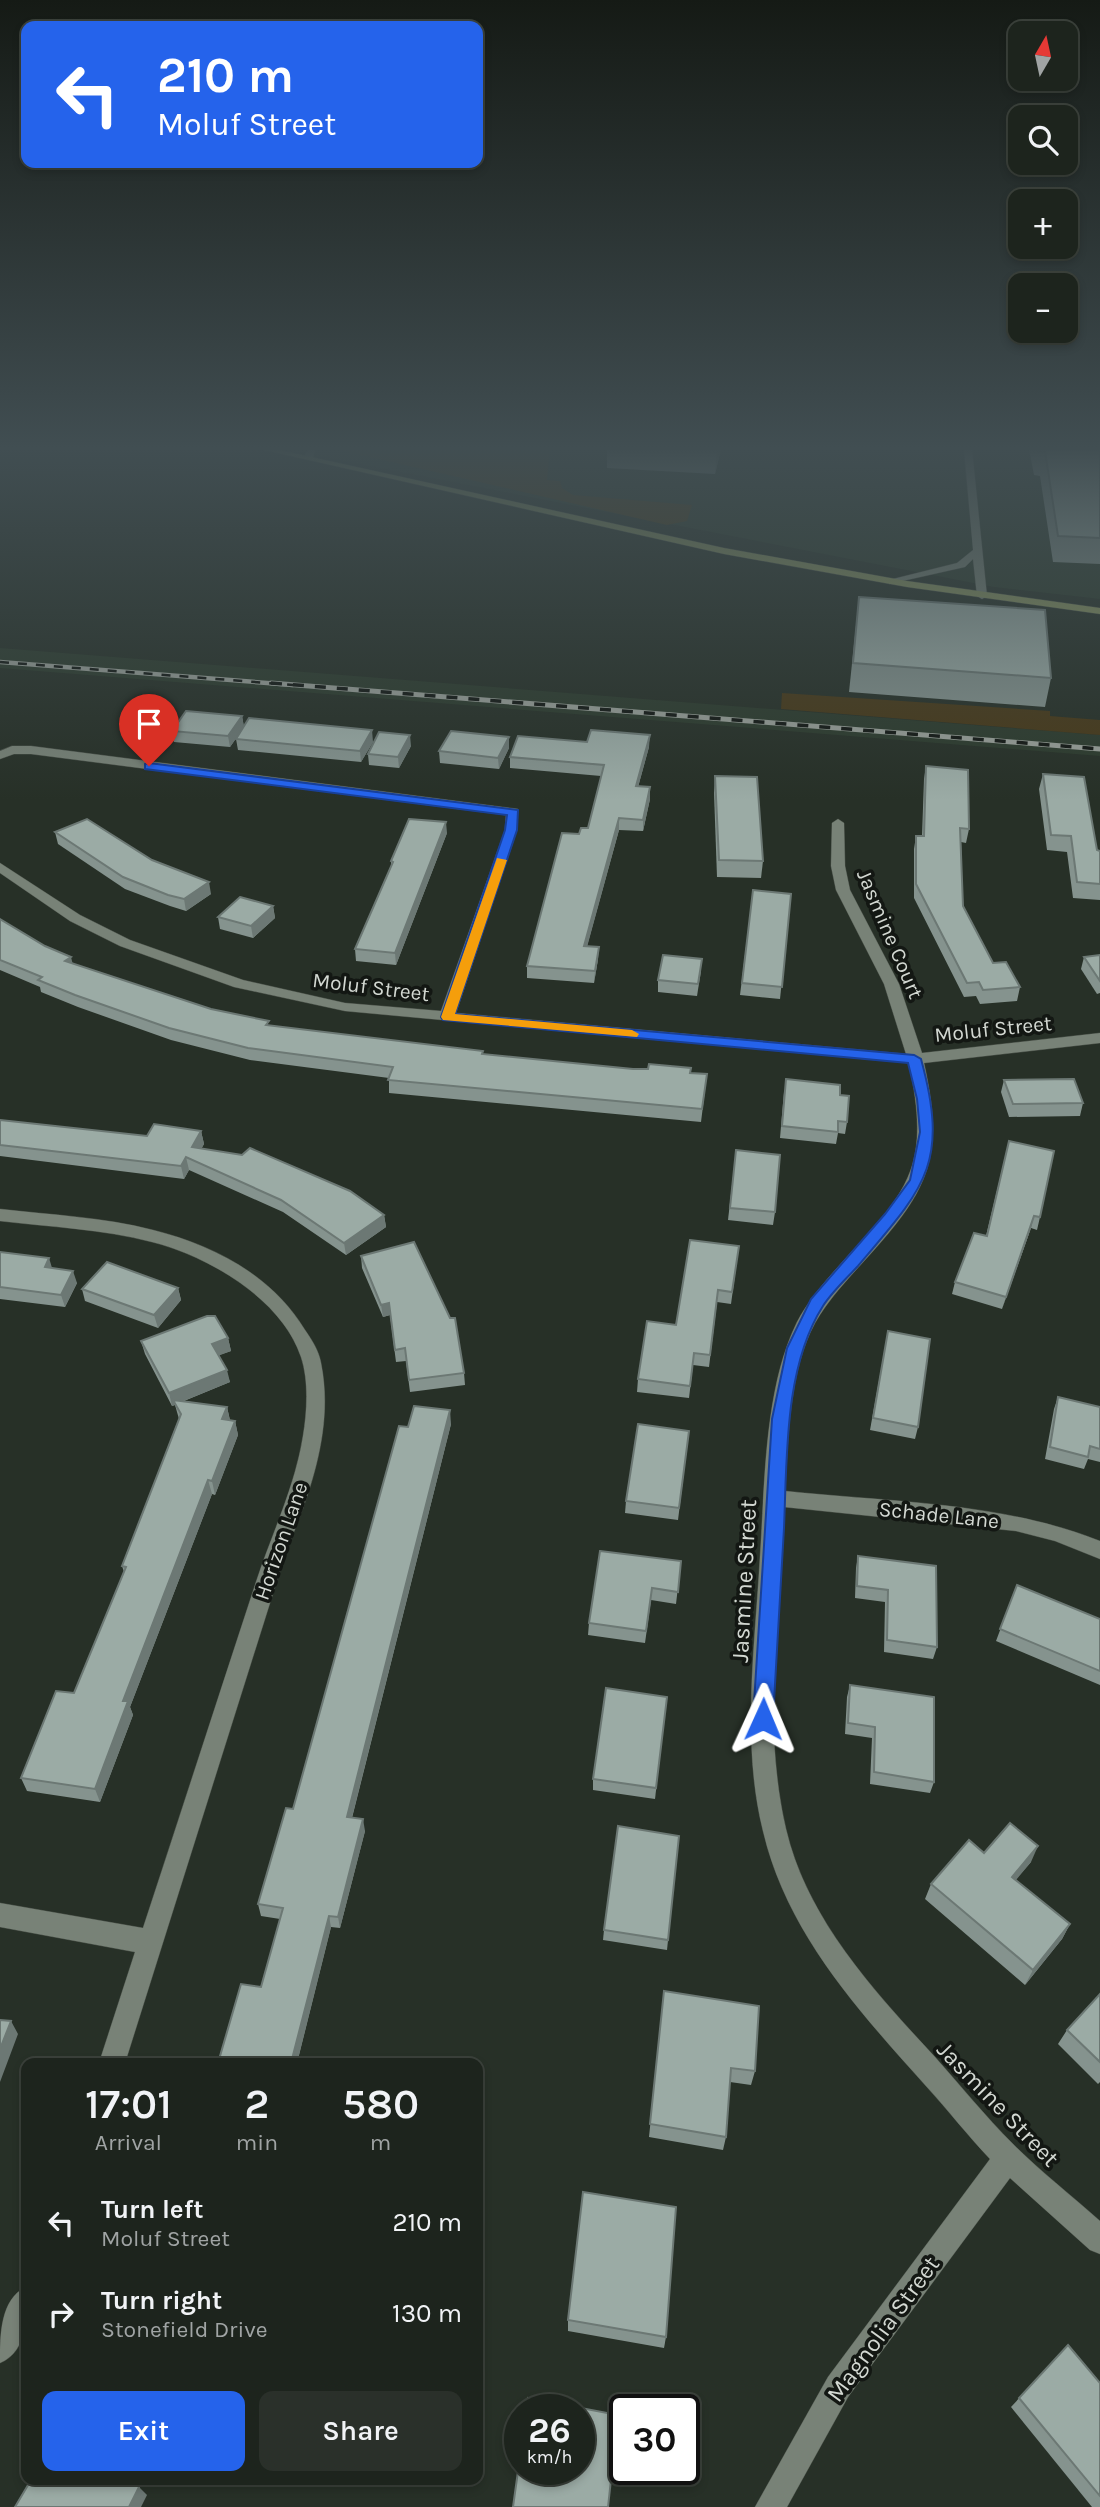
<!DOCTYPE html>
<meta charset="utf-8">
<style>
body{margin:0;font-family:Karla,sans-serif;background:#2a302a;color:#f1f3f6;height:100vh;display:flex;flex-direction:column;font-size:26px;white-space:nowrap}
*{box-sizing:border-box;margin:0}
p{font-size:23px;color:#a0a4a4}
.icon{flex:none;width:38px;height:38px;fill:none;stroke:currentColor;stroke-width:2;stroke-linecap:round;stroke-linejoin:round}
.map{position:relative;flex:1;overflow:hidden}
.side{position:absolute;left:21px;top:2058px;width:462px;height:427px;display:flex;flex-direction:column;background:#1d241d;border-radius:14px;box-shadow:0 4px 10px #0003,0 0 0 2px #3b413b}
.side>*{flex:none}
.top-card{position:absolute;left:21px;top:21px;width:462px;height:147px;border-radius:14px;box-shadow:0 4px 10px #0003,0 0 0 2px #3b413b;background:#2563eb;color:#fff;overflow:hidden}
.needle{width:46px;rotate:9deg}
.buttons{position:absolute;left:1008px;top:21px;display:grid;gap:14px}
.buttons a{display:grid;place-items:center;width:70px;height:70px;border-radius:14px;background:#1d241d;box-shadow:0 4px 10px #0003,0 0 0 2px #3b413b;font-size:35px}
.speed{position:absolute;left:504px;top:2394px;display:flex;gap:14px;font-size:35px;font-weight:700;text-align:center}
.speed>*{display:grid;place-content:center;width:91px;height:91px;border-radius:50%;background:#1d241d;box-shadow:0 4px 10px #0003,0 0 0 2px #3b413b;line-height:1}
.speed small{font-size:18px;font-weight:400}
.speed .limit{border:4px solid #111;border-radius:10px;background:#fff;color:#111}
.pin{position:absolute;display:grid;place-items:center;width:60px;height:60px;color:#fff;margin:-72px -30px;border-radius:50% 50% 50% 0;rotate:-45deg;box-shadow:0 0 7px #0007}
.pin .icon{rotate:45deg}
.me{position:absolute;width:77px;margin:-38px;rotate:1deg;stroke-linejoin:round;filter:drop-shadow(0 0 5px #0008)}
.turn{display:flex;align-items:center;gap:24px;height:147px;padding:0 21px;font-size:32px}
.turn .icon{width:91px;height:91px;stroke-width:2.5}
.turn b{display:block;font-size:49px;line-height:60px}
.eta{display:flex;justify-content:space-evenly;align-items:center;height:119px;text-align:center}
.eta b{font-size:42px;font-weight:600;line-height:49px}
.button{display:flex;gap:14px;margin-top:auto;padding:14px 21px}
.button a{flex:1;height:80px;border-radius:14px;background:#2563eb;color:#fff;font-size:28px;font-weight:600;line-height:80px;text-align:center}
.button a+a{background:#2a302a;color:#f1f3f6}
ul{padding:0;list-style:none}
li{display:flex;align-items:center;gap:21px;height:91px;padding:0 21px}
li div{flex:1}
li b{display:block;font-size:26px}
li em{font-style:normal}
.map>svg:first-child{display:block}
.built{fill:#2d3b2d}
.green{fill:#483918}
.lines{fill:none;stroke-linecap:round;stroke-linejoin:round}
.minor-casing{stroke:#474e46;stroke-width:1}
.primary-casing{stroke:#474e46;stroke-width:1}
.minor{fill:#788277;fill-rule:evenodd}
.primary{fill:#8b9561;fill-rule:evenodd}
.rail-far1-casing{stroke:#9ba19a;stroke-width:4.5}
.rail-casing{stroke:#9ba19a;stroke-width:5}
.rail-far1{stroke:#131713;stroke-width:2.5;stroke-dasharray:9;stroke-linecap:butt}
.rail{stroke:#131713;stroke-width:3.5;stroke-dasharray:11;stroke-linecap:butt}
.wall{fill:#85938e}
.shaded-wall{fill:#6c7874}
.building{fill:#9baba5;stroke:#6c7874;stroke-width:2}
.route{fill:#2563eb;stroke:#184099;stroke-width:2}
.slow{fill:#f59e0b}
.labels{text-anchor:middle;stroke-width:7;stroke-linejoin:round;paint-order:stroke}
.street-label{font-size:21px;fill:#d3d8d2;stroke:#131713}
.near-street-label{font-size:24px;fill:#d3d8d2;stroke:#131713}
</style>
<div class="map">
<svg width="1100" height="2507" viewBox="0 0 1100 2507">
<rect width="100%" height="100%" fill="#273027"/>
<!-- built -->
<g class="built">
<polygon points="283,449 1100,449 1100,599 994,587"/>
<polygon points="0,648 1100,735 1100,756 0,668"/>
</g>
<!-- green -->
<g class="green">
<polygon points="335,449 550,449 547,480 560,481 562,488 573,495 692,505 687,521 667,525"/>
<polygon points="782,693 1050,711 1050,716 1100,720 1100,735 781,709"/>
</g>
<g class="lines">
<!-- minor casing -->
<g class="minor-casing">
<g id="minor">
<polygon points="308,449 316,449 312,460 304,458"/>
<polygon points="964,449 972,449 987,596 982,599 977,596 973,559 965,567 889,584 889,580 957,563 973,550"/>
<path d="M12,746H31L518,809L517,830L456,1013L906,1054L884,984L836,890L831,866L832,823L838,819L844,823L845,866L850,890L899,984L922,1053L1100,1033V1043L924,1063C945,1158 929,1190 865,1260C847,1280 828,1300 815,1323C789,1371 788,1437 785,1491C888,1502 1003,1502 1100,1541V1559L1055,1541L1016,1531L784,1507C778,1612 762,1726 786,1829C807,1919 874,1991 935,2057C961,2086 985,2116 1013,2144C1040,2171 1071,2195 1100,2221V2254L1090,2250L1010,2178L848,2397L787,2507H755L828,2377L990,2159C968,2136 948,2110 926,2086C858,2010 787,1933 763,1831C741,1743 755,1646 760,1557C765,1483 764,1389 797,1322C809,1299 828,1278 845,1259C912,1187 930,1164 909,1063L345,1011L234,987L120,946L70,921L0,873V863L80,915L130,940L243,980L345,1003L441,1011L505,830L506,815L31,754H14L0,759V751Z"/>
<path d="M0,1209C51,1215 103,1217 153,1230C213,1245 272,1275 305,1330C312,1340 319,1351 321,1363C334,1427 311,1491 287,1549L125,2063H99L135,1952L0,1927V1903L143,1928C181,1813 218,1697 256,1582C272,1533 295,1487 303,1436C307,1412 309,1381 301,1357C282,1299 208,1256 152,1242C102,1229 50,1227 0,1221Z"/>
<path d="M26,2287C27,2313 29,2351 0,2363C0,2336 0,2299 26,2287Z"/>
</g>
</g>
<!-- primary casing -->
<g class="primary-casing">
<polygon id="primary" points="260,449 275,449 724,548 907,581 1100,608 1100,614 907,587 724,554"/>
</g>
<!-- minor -->
<use href="#minor" class="minor"/>
<!-- primary -->
<use href="#primary" class="primary"/>
<!-- rail-far1 casing -->
<g class="rail-far1-casing">
<polyline id="rail-far1" points="0,662 293,685"/>
</g>
<!-- rail casing -->
<g class="rail-casing">
<polyline id="rail" points="271,683 1100,749"/>
</g>
<!-- rail-far1 -->
<use href="#rail-far1" class="rail-far1"/>
<!-- rail -->
<use href="#rail" class="rail"/>
</g>
<!-- wall -->
<g class="wall">
<polygon points="602,449 721,449 715,474 607,468 607,449 602,450"/>
<polygon points="1029,449 1100,449 1100,564 1053,562 1040,476 1034,475"/>
<polygon points="859,597 1051,678 1045,707 849,692"/>
<polygon points="242,716 244,727 230,747 174,742 172,731"/>
<polygon points="236,739 373,742 361,762 238,750"/>
<polygon points="411,746 399,768 369,765 368,754"/>
<polygon points="649,747 638,787 650,799 643,831 619,830 587,946 598,959 594,983 527,978 527,966 579,834 588,828 601,776 510,768 510,757"/>
<polygon points="509,748 499,769 440,763 439,751"/>
<polygon points="926,766 969,829 966,843 961,842 963,906 993,963 1020,987 1017,1001 980,1004 976,996 964,997 914,898 914,849 916,836 922,836 924,779"/>
<polygon points="1043,774 1097,850 1100,851 1100,900 1073,898 1067,852 1047,850 1039,789"/>
<polygon points="715,776 763,861 761,878 717,877 714,793"/>
<polygon points="55,832 152,860 211,894 186,911 170,906 125,889 58,844"/>
<polygon points="447,833 396,965 356,961 355,949 391,866 391,861"/>
<polygon points="753,890 791,894 780,999 740,995"/>
<polygon points="273,906 275,918 253,938 220,929 218,917"/>
<polygon points="0,919 73,964 211,1009 269,1026 483,1051 483,1054 633,1069 707,1074 701,1122 389,1093 389,1078 250,1060 171,1040 78,1007 41,992 40,987 0,970"/>
<polygon points="1100,955 1100,993 1097,994 1081,969 1084,957"/>
<polygon points="701,971 697,996 658,992 658,980"/>
<polygon points="1004,1080 1083,1103 1080,1116 1009,1117 1001,1092"/>
<polygon points="784,1092 840,1095 847,1122 845,1134 838,1133 836,1144 780,1138"/>
<polygon points="0,1120 147,1136 201,1131 204,1144 201,1149 384,1215 386,1227 346,1255 283,1212 189,1170 184,1179 0,1156"/>
<polygon points="1009,1141 1040,1217 1037,1230 1031,1228 1002,1309 952,1294 955,1282 986,1236"/>
<polygon points="736,1150 775,1212 773,1225 728,1220"/>
<polygon points="739,1246 731,1304 717,1302 709,1367 693,1365 689,1398 637,1392 638,1379 676,1325"/>
<polygon points="0,1252 52,1268 77,1283 65,1307 0,1299"/>
<polygon points="361,1256 464,1373 465,1385 410,1392 406,1361 396,1362 390,1315 383,1317 362,1268"/>
<polygon points="178,1288 181,1300 158,1328 85,1301 82,1289"/>
<polygon points="888,1331 918,1427 915,1439 870,1430"/>
<polygon points="228,1338 231,1351 219,1355 230,1382 184,1401 227,1407 230,1420 235,1421 238,1435 215,1495 212,1494 130,1707 133,1715 100,1802 27,1791 21,1778 74,1693 124,1572 122,1566 179,1419 175,1405 172,1406 145,1354 141,1341"/>
<polygon points="1058,1397 1100,1407 1100,1462 1088,1459 1084,1469 1045,1459 1054,1409"/>
<polygon points="451,1424 352,1818 365,1831 340,1928 331,1927 297,2063 218,2063 261,1987 280,1919 261,1916 258,1904 293,1809 408,1427"/>
<polygon points="689,1431 678,1520 625,1513 626,1501"/>
<polygon points="858,1556 937,1647 933,1659 884,1652 885,1602 855,1598 856,1568"/>
<polygon points="681,1561 676,1604 651,1600 645,1643 588,1635 589,1623"/>
<polygon points="1017,1585 1100,1619 1100,1685 996,1641"/>
<polygon points="850,1685 934,1782 930,1793 870,1784 872,1738 845,1734 847,1697"/>
<polygon points="667,1697 655,1799 593,1790 593,1779"/>
<polygon points="679,1836 667,1950 603,1940 604,1930"/>
<polygon points="1031,1862 1015,1880 1070,1924 1062,1939 1025,1985 925,1899 931,1884"/>
<polygon points="664,1991 755,2071 751,2085 730,2082 726,2137 723,2150 649,2137"/>
<polygon points="1100,1994 1100,2082 1098,2084 1058,2044 1067,2030"/>
<polygon points="568,2320 666,2337 664,2348 568,2331"/>
<polygon points="1068,2345 1100,2383 1100,2507 1092,2507 1011,2407"/>
</g>
<!-- shaded-wall -->
<g class="shaded-wall">
<polygon points="717,449 721,449 715,474"/>
<polygon points="242,716 244,727 230,747 228,736"/>
<polygon points="372,730 373,742 361,762 360,751"/>
<polygon points="410,735 411,746 399,768 398,757"/>
<polygon points="650,735 649,747 635,798 636,786"/>
<polygon points="509,737 509,748 499,769 498,758"/>
<polygon points="650,787 650,799 643,831 643,820"/>
<polygon points="619,818 619,830 584,958 584,946"/>
<polygon points="446,822 447,833 396,965 395,953"/>
<polygon points="209,882 211,894 186,911 184,899"/>
<polygon points="273,906 275,918 253,938 251,926"/>
<polygon points="599,947 598,959 594,983 595,971"/>
<polygon points="71,957 74,969 65,961"/>
<polygon points="201,1131 204,1144 195,1160 192,1147"/>
<polygon points="186,1157 189,1170 184,1179 181,1166"/>
<polygon points="384,1215 386,1227 346,1255 344,1243"/>
<polygon points="1034,1216 1031,1228 1002,1309 1006,1297"/>
<polygon points="49,1258 53,1271 45,1267"/>
<polygon points="73,1271 77,1283 65,1307 61,1295"/>
<polygon points="178,1288 181,1300 158,1328 154,1315"/>
<polygon points="389,1303 390,1315 383,1317 381,1305"/>
<polygon points="228,1338 231,1351 215,1357 212,1344"/>
<polygon points="227,1370 230,1382 176,1404 173,1400 175,1405 172,1406 169,1393"/>
<polygon points="227,1407 230,1421 222,1419"/>
<polygon points="450,1410 451,1424 349,1829 347,1817"/>
<polygon points="235,1421 238,1435 215,1495 212,1481"/>
<polygon points="208,1480 212,1494 130,1707 133,1715 100,1802 95,1789 123,1701"/>
<polygon points="363,1819 365,1831 340,1928 338,1917"/>
<polygon points="1038,1846 1031,1862 1005,1893 1012,1877"/>
<polygon points="329,1916 331,1927 297,2063 291,2063"/>
<polygon points="1070,1924 1062,1939 1025,1985 1033,1970"/>
<polygon points="11,2021 18,2034 0,2082 0,2049"/>
<polygon points="139,2487 147,2495 141,2507 129,2507"/>
</g>
<!-- building -->
<g class="building">
<polygon points="1039,449 1100,449 1100,538 1058,536 1045,451 1039,451"/>
<polygon points="859,597 1045,610 1051,678 853,663"/>
<polygon points="186,711 242,716 228,736 172,731"/>
<polygon points="249,718 372,730 360,751 236,739"/>
<polygon points="591,730 650,735 636,786 650,787 643,820 619,818 584,946 599,947 595,971 527,966 562,833 579,834 581,828 588,828 604,765 510,757 518,736 587,742"/>
<polygon points="451,731 509,737 498,758 439,751"/>
<polygon points="379,732 410,735 398,757 368,754"/>
<polygon points="926,766 968,770 969,829 960,828 963,906 993,963 1006,962 1020,987 983,990 979,982 967,983 916,884 916,836 924,836"/>
<polygon points="1043,774 1084,777 1097,850 1100,851 1100,884 1077,882 1071,836 1051,835"/>
<polygon points="715,776 757,777 763,861 719,860"/>
<polygon points="87,819 152,860 209,882 184,899 168,895 123,877 55,832"/>
<polygon points="409,819 446,822 395,953 355,949 393,862 391,861"/>
<polygon points="753,890 791,894 782,987 742,983"/>
<polygon points="240,897 273,906 251,926 218,917"/>
<polygon points="0,919 45,946 71,957 65,961 211,1009 269,1021 266,1025 483,1051 482,1054 633,1069 648,1069 649,1064 691,1068 690,1073 707,1074 702,1109 388,1080 393,1067 248,1048 169,1028 75,995 38,980 42,977 0,960"/>
<polygon points="663,955 702,959 698,984 658,980"/>
<polygon points="1100,955 1100,981 1084,957"/>
<polygon points="786,1079 840,1085 840,1095 849,1096 847,1122 838,1121 838,1132 782,1126"/>
<polygon points="1074,1079 1083,1103 1013,1104 1004,1080"/>
<polygon points="0,1120 147,1136 154,1124 201,1131 192,1147 242,1155 250,1148 350,1191 384,1215 344,1243 281,1200 186,1157 181,1166 0,1145"/>
<polygon points="1009,1141 1054,1151 1040,1217 1034,1216 1006,1297 955,1282 974,1233 987,1236"/>
<polygon points="736,1150 780,1155 775,1212 730,1208"/>
<polygon points="690,1240 739,1246 732,1292 718,1290 710,1355 694,1353 690,1386 638,1379 647,1321 676,1325"/>
<polygon points="414,1242 450,1318 455,1318 464,1373 409,1380 405,1348 395,1350 389,1303 381,1305 361,1256"/>
<polygon points="0,1252 49,1258 45,1267 73,1271 61,1295 0,1287"/>
<polygon points="107,1262 178,1288 154,1315 82,1289"/>
<polygon points="207,1316 215,1316 228,1338 212,1344 227,1370 169,1393 141,1341"/>
<polygon points="888,1331 930,1339 918,1427 873,1418"/>
<polygon points="1058,1397 1100,1407 1100,1449 1090,1446 1088,1457 1050,1447"/>
<polygon points="173,1400 227,1407 222,1419 235,1421 212,1481 208,1480 123,1701 128,1701 95,1789 21,1778 56,1691 74,1693 126,1567 122,1566 181,1414"/>
<polygon points="414,1406 450,1410 347,1817 363,1819 338,1917 329,1916 291,2063 218,2063 241,1984 261,1987 283,1908 258,1904 286,1808 293,1809 399,1426 408,1427"/>
<polygon points="638,1424 689,1431 679,1508 626,1501"/>
<polygon points="600,1551 681,1561 678,1592 652,1588 646,1631 589,1623"/>
<polygon points="858,1556 936,1566 937,1647 887,1640 888,1590 857,1586"/>
<polygon points="1017,1585 1100,1619 1100,1671 1000,1629"/>
<polygon points="850,1685 934,1697 934,1782 874,1772 875,1727 848,1723"/>
<polygon points="606,1688 667,1697 656,1788 593,1779"/>
<polygon points="1010,1823 1038,1846 1012,1877 1070,1924 1033,1970 931,1884 969,1840 984,1853"/>
<polygon points="618,1826 679,1836 668,1940 604,1930"/>
<polygon points="664,1991 759,2006 755,2071 731,2068 726,2137 650,2124"/>
<polygon points="1100,1994 1100,2062 1067,2030"/>
<polygon points="0,2020 11,2021 0,2049"/>
<polygon points="583,2192 676,2207 666,2337 568,2320"/>
<polygon points="1068,2345 1100,2383 1100,2496 1019,2398"/>
<polygon points="528,2398 618,2415 608,2507 513,2507 520,2457 520,2469 579,2469 579,2410 526,2410"/>
<polygon points="31,2480 128,2480 139,2487 129,2507 15,2507"/>
</g>
<!-- sky -->
<linearGradient id="sky" x2="0" y2="1"><stop stop-color="#151a15"/><stop offset="0.56" stop-color="#414e52"/><stop offset="1" stop-color="#414e52" stop-opacity="0"/></linearGradient>
<rect width="1100" height="800" fill="url(#sky)"/>
<!-- route -->
<path class="route" d="M149,763L518,810L517,830L455,1014L914,1055L921,1059C950,1165 924,1188 858,1266C846,1279 832,1292 823,1306C784,1367 787,1459 784,1528C780,1592 777,1655 773,1719L770,1725L763,1728L756,1725L753,1719L772,1419L787,1348L811,1299L885,1214L910,1180L920,1132L917,1099L908,1063L443,1020L441,1017L505,830L507,815L145,769V764Z"/>
<!-- slow -->
<polygon class="slow" points="497,858 507,860 455,1014 632,1030 639,1034 637,1037 443,1020 441,1017"/>
<g class="labels">
<!-- street labels -->
<g class="street-label">
<text transform="translate(890 934) rotate(67)" y="7">Jasmine Court</text>
<text transform="translate(371 987) rotate(7)" y="7">Moluf Street</text>
<text transform="translate(993 1029) rotate(-6)" y="7">Moluf Street</text>
<text transform="translate(939 1515) rotate(6)" y="7">Schade Lane</text>
<text transform="translate(281 1541) rotate(-71)" y="7">Horizon Lane</text>
</g>
<!-- near-street labels -->
<g class="near-street-label">
<text transform="translate(744 1581) rotate(-87)" y="8">Jasmine Street</text>
<text transform="translate(998 2104) rotate(46)" y="8">Jasmine Street</text>
<text transform="translate(883 2329) rotate(-54)" y="8">Magnolia Street</text>
</g>
</g>
</svg>
<div class="buttons">
<a><svg class="needle" viewBox="-14 -14 28 28"><path d="M0-13l5 13h-10z" fill="#e53935"/><path d="M0 13l5-13h-10z" fill="#a0a4a4"/></svg></a>
<a><svg class="icon" aria-label="search" viewBox="0 0 24 24"><circle cx="10" cy="10" r="6"/><path d="M15 15l6 6"/></svg></a>
<a>+</a>
<a>−</a>
</div>
<div class="speed"><div>26<small>km/h</small></div><div class="limit">30</div></div>
<div class="pin" style="left:149px;top:766px;background:#d93025"><svg class="icon" aria-label="arrive" viewBox="0 0 24 24"><path d="M6 21V4h12l-3 4 3 4H6"/></svg></div>
<svg class="me" style="left:763px;top:1719px" viewBox="-20 -20 40 40"><path d="M0-17L14 15 0 8-14 15z" fill="#2563eb" stroke="#fff" stroke-width="4"/></svg>
<div class="top-card">
<div class="turn"><svg class="icon" aria-label="left" viewBox="0 0 24 24"><path d="M17 20v-9H6M10 6l-5 5 5 5"/></svg><div><b>210 m</b>Moluf Street</div></div>
</div>
<section class="side">
<div class="eta">
<div><b>17:01</b><p>Arrival</p></div>
<div><b>2</b><p>min</p></div>
<div><b>580</b><p>m</p></div>
</div>
<ul>
<li><svg class="icon" aria-label="left" viewBox="0 0 24 24"><path d="M17 20v-9H6M10 6l-5 5 5 5"/></svg><div><b>Turn left</b><p>Moluf Street</p></div><em>210 m</em></li>
<li><svg class="icon" aria-label="right" viewBox="0 0 24 24"><path d="M7 20v-9h11M14 6l5 5-5 5"/></svg><div><b>Turn right</b><p>Stonefield Drive</p></div><em>130 m</em></li>
</ul>
<div class="button"><a>Exit</a><a>Share</a></div>
</section>
</div>
